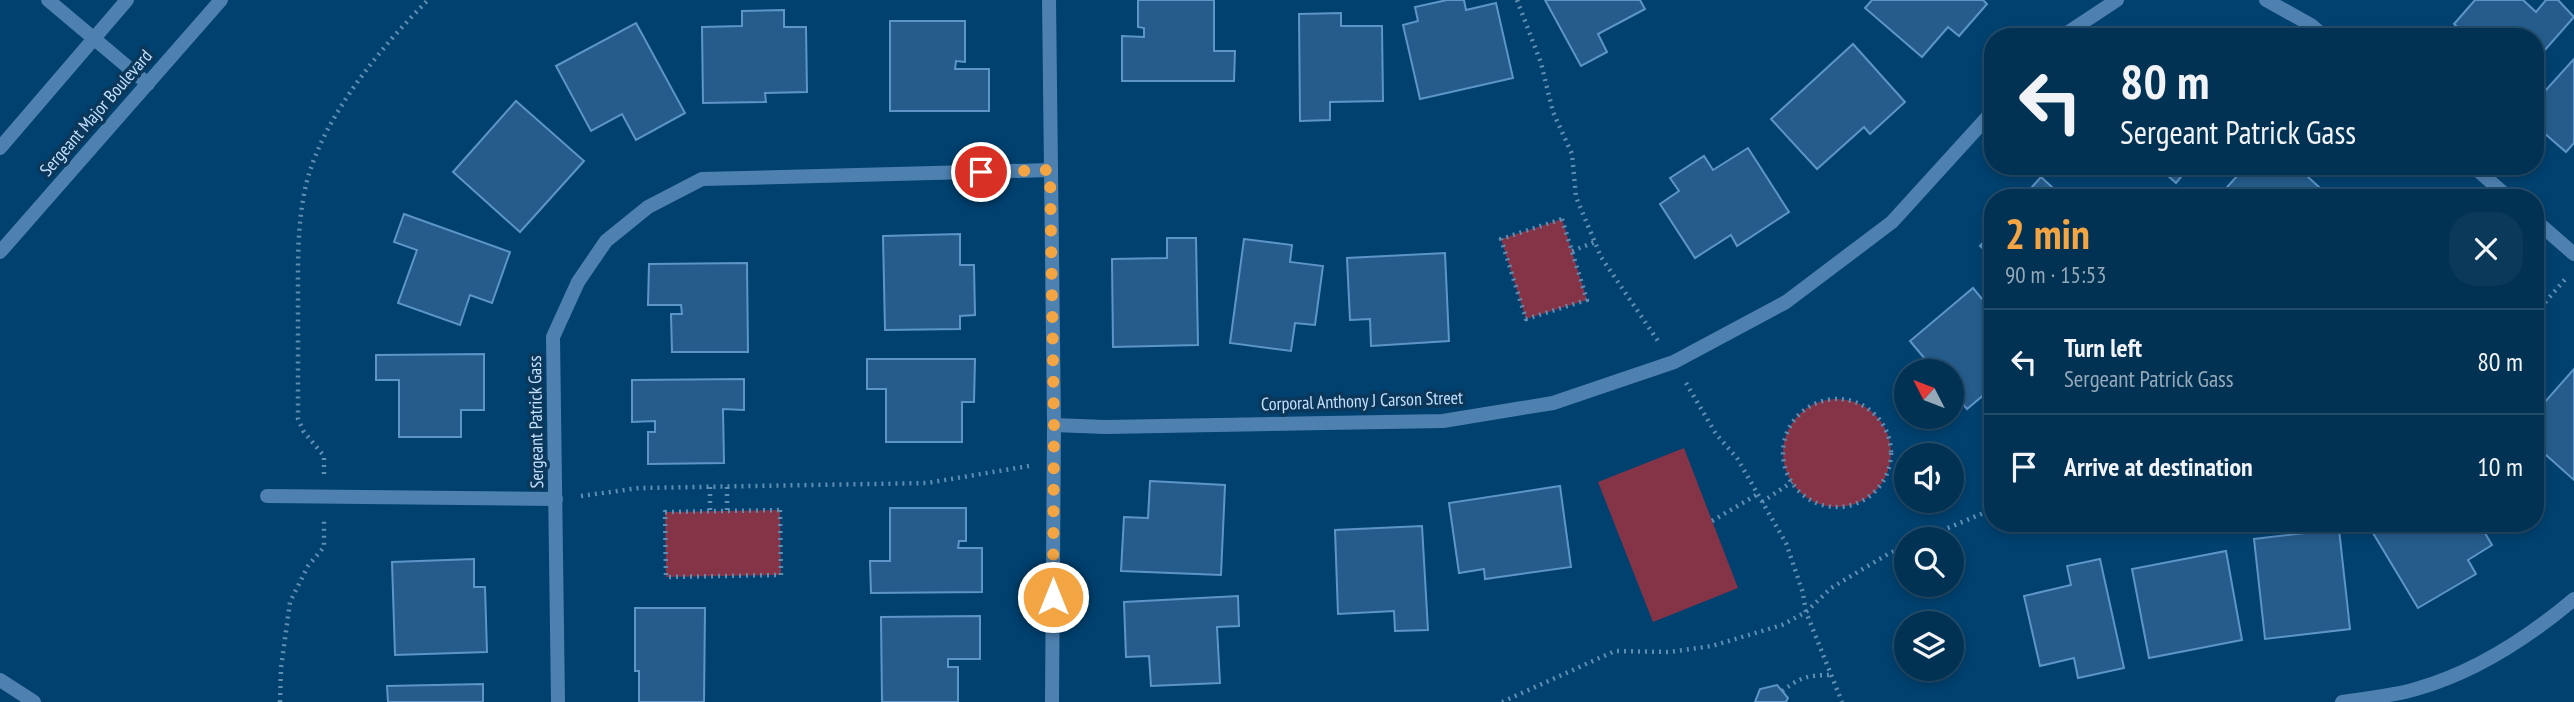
<!DOCTYPE html>
<meta charset="utf-8">
<style>
body{margin:0;font-family:"PT Sans Narrow",sans-serif;background:#0b395a;color:#f1f3f6;height:100vh;display:flex;flex-direction:column;font-size:26px;white-space:nowrap}
*{box-sizing:border-box;margin:0}
p{font-size:23px;color:#96a9b8}
.icon{flex:none;width:38px;height:38px;fill:none;stroke:currentColor;stroke-width:2;stroke-linecap:round;stroke-linejoin:round}
.map{position:relative;flex:1;overflow:hidden}
.sheet{position:absolute;left:1984px;top:189px;width:560px;height:343px;display:flex;flex-direction:column;background:#013153;border-radius:28px;box-shadow:0 4px 10px #0003,0 0 0 2px #234c6a}
.sheet>*{flex:none}
.guide{position:absolute;left:1984px;top:28px;width:560px;height:147px;border-radius:28px;box-shadow:0 4px 10px #0003,0 0 0 2px #234c6a;background:#013153;color:#f1f3f6;overflow:hidden}
.needle{width:46px;rotate:312deg}
.buttons{position:absolute;left:1894px;top:359px;display:grid;gap:14px}
.buttons a{display:grid;place-items:center;width:70px;height:70px;border-radius:50%;background:#013153;box-shadow:0 4px 10px #0003,0 0 0 2px #234c6a;font-size:35px}
.pin{position:absolute;display:grid;place-items:center;width:60px;height:60px;color:#fff;margin:-30px;border:4px solid #fff;border-radius:50%;box-shadow:0 2px 7px #0007}
.me{position:absolute;width:77px;margin:-38px;rotate:0deg;stroke-linejoin:round;filter:drop-shadow(0 0 5px #0008)}
.turn{display:flex;align-items:center;gap:24px;height:147px;padding:0 21px;font-size:32px}
.turn .icon{width:91px;height:91px;stroke-width:2.5}
.turn b{display:block;font-size:49px;line-height:60px}
.round{display:grid;place-items:center;flex:none;width:74px;height:74px;border-radius:28px;background:#0b395a}
.summary{display:flex;align-items:center;justify-content:space-between;height:119px;padding:0 21px}
h1{font-size:42px;font-weight:700;line-height:52px;color:#f3a443}
ul{padding:0;list-style:none}
li{display:flex;align-items:center;gap:21px;height:105px;padding:0 21px;border-top:2px solid #234c6a}
li div{flex:1}
li b{display:block;font-size:26px}
li em{font-style:normal}
.map>svg:first-child{display:block}
.green{fill:#853448}
.building{fill:#255c8c;stroke:#5e95c9;stroke-width:2}
.lines{fill:none;stroke-linecap:round;stroke-linejoin:round}
.path{stroke:#5f8eb3;stroke-width:4.5;stroke-dasharray:2 5;stroke-linecap:butt}
.minor{stroke:#4e81b0;stroke-width:14}
.tertiary{stroke:#4e81b0;stroke-width:14}
.route{stroke:#f3a443;stroke-width:12;stroke-dasharray:0 21.6}
.labels{text-anchor:middle;stroke-width:7;stroke-linejoin:round;paint-order:stroke}
.street-label{font-size:18px;fill:#c5e1fd;stroke:#0b375a}
</style>
<div class="map">
<svg width="2574" height="702" viewBox="0 0 2574 702">
<rect width="100%" height="100%" fill="#01416f"/>
<!-- green -->
<g class="green">
<polygon points="1562,219 1587,300 1526,319 1501,239"/>
<circle cx="1837" cy="453" r="54"/>
<polygon points="1684,448 1738,588 1653,622 1598,482"/>
<polygon points="780,510 781,575 666,577 665,512"/>
</g>
<!-- building -->
<g class="building">
<polygon points="1138,0 1214,0 1214,51 1235,51 1234,81 1122,81 1122,36 1144,37 1144,28 1138,27"/>
<polygon points="1447,0 1464,0 1466,10 1496,3 1513,78 1420,99 1403,25 1418,21 1415,7"/>
<polygon points="1545,0 1640,0 1645,9 1598,34 1607,52 1581,66"/>
<polygon points="1872,0 1983,0 1987,4 1959,36 1948,27 1922,57 1865,8"/>
<polygon points="2475,0 2523,0 2536,12 2546,0 2558,0 2574,17 2536,60 2536,37 2467,37 2454,24"/>
<polygon points="784,10 784,27 806,27 807,92 765,93 766,102 703,103 702,27 742,26 742,11"/>
<polygon points="1341,13 1341,26 1382,26 1383,101 1330,102 1330,120 1300,121 1299,14"/>
<polygon points="890,21 965,21 965,62 956,61 955,69 989,69 989,111 890,111"/>
<polygon points="636,23 685,113 636,140 622,114 591,131 556,66"/>
<polygon points="1853,44 1905,102 1870,134 1864,127 1817,169 1771,119"/>
<polygon points="2574,59 2574,143 2566,152 2536,126 2536,101"/>
<polygon points="516,101 584,161 520,232 453,172"/>
<polygon points="1748,148 1789,212 1737,246 1731,235 1695,258 1660,204 1679,191 1670,178 1704,156 1713,170"/>
<polygon points="2157,166 2190,166 2176,183"/>
<polygon points="2246,166 2296,166 2331,198 2226,198 2221,194"/>
<polygon points="2041,177 2064,198 2022,198"/>
<polygon points="404,214 510,252 492,303 470,295 460,325 398,303 417,250 394,242"/>
<polygon points="1993,231 1993,258 1980,246"/>
<polygon points="960,234 960,265 974,265 975,315 960,316 960,329 885,330 883,236"/>
<polygon points="1167,238 1196,238 1198,345 1113,347 1112,259 1167,258"/>
<polygon points="1244,239 1292,245 1290,262 1323,266 1315,325 1295,323 1291,351 1230,343"/>
<polygon points="1445,253 1449,341 1371,346 1370,319 1350,320 1347,258"/>
<polygon points="747,263 748,352 672,352 671,314 682,314 681,305 648,305 649,264"/>
<polygon points="1973,288 1993,312 1993,387 1967,409 1951,390 1951,371 1935,371 1910,341"/>
<polygon points="484,354 484,410 461,410 461,437 399,437 399,380 376,380 376,355"/>
<polygon points="867,359 975,359 974,402 962,402 962,442 886,442 886,389 867,389"/>
<polygon points="2574,369 2574,480 2536,446 2536,412"/>
<polygon points="744,379 744,410 723,409 724,463 648,464 648,432 655,432 655,421 632,422 632,380"/>
<polygon points="1150,481 1225,485 1221,575 1121,571 1124,517 1148,518"/>
<polygon points="1560,486 1571,567 1485,579 1484,569 1459,573 1449,503"/>
<polygon points="890,508 966,508 966,541 959,541 958,548 982,548 982,592 871,593 870,561 890,561"/>
<polygon points="2389,523 2479,523 2492,545 2468,560 2476,574 2418,608 2373,533"/>
<polygon points="1422,526 1428,630 1395,631 1394,611 1338,614 1335,530"/>
<polygon points="2339,529 2350,629 2265,639 2254,539"/>
<polygon points="2226,551 2242,640 2149,658 2132,569"/>
<polygon points="474,559 474,587 485,587 487,652 395,655 392,562"/>
<polygon points="2100,559 2124,668 2078,678 2074,658 2040,666 2024,596 2071,585 2067,566"/>
<polygon points="1238,596 1239,626 1217,627 1220,683 1151,686 1149,656 1126,657 1124,602"/>
<polygon points="635,608 705,608 704,702 639,702 639,671 635,671"/>
<polygon points="980,616 980,659 948,659 948,667 958,667 958,702 882,702 881,617"/>
<polygon points="483,684 483,702 388,702 387,686"/>
<polygon points="1777,685 1788,698 1786,702 1755,702 1760,689"/>
</g>
<g class="lines">
<!-- path -->
<g class="path">
<polyline points="1517,0 1541,63 1553,112 1572,154 1576,197 1601,257 1658,341"/>
<polygon points="1562,219 1587,300 1526,319 1501,239"/>
<polyline points="1572,251 1595,242"/>
<polyline points="2536,313 2567,277"/>
<polyline points="1686,383 1716,434 1737,458 1786,543 1803,593 1806,612 1842,702"/>
<circle cx="1837" cy="453" r="54"/>
<path d="M324,474V456L304,432L298,419C298,380 298,341 298,302C298,263 297,223 306,185C322,118 380,48 428,0"/>
<polyline points="710,487 710,511"/>
<polyline points="727,487 727,512"/>
<polyline points="581,496 639,488 927,483 1029,466"/>
<polyline points="1762,502 1792,482"/>
<polygon points="780,510 781,575 666,577 665,512"/>
<polyline points="1712,521 1758,494"/>
<polyline points="1922,539 1993,509"/>
<path d="M1782,691C1801,677 1808,675 1831,675"/>
<polyline points="280,702 281,668 290,602 308,566 324,547 324,521"/>
<polyline points="1502,702 1615,651 1670,652 1712,646 1782,625 1806,612 1831,588 1888,554 1906,546"/>
</g>
<!-- minor -->
<g class="minor">
<polyline points="48,0 148,84"/>
<polyline points="1049,0 1054,425 1052,702"/>
<polyline points="2266,0 2311,25 2325,37"/>
<polyline points="2061,37 2117,0"/>
<polyline points="2473,166 2509,198"/>
<polyline points="2536,221 2574,254"/>
<polyline points="1054,425 1105,427 1443,421 1553,403 1674,362 1786,302 1892,222 1993,111"/>
<polyline points="267,496 556,499"/>
<polyline points="0,680 34,702"/>
<polyline points="558,702 553,337 578,282 606,241 648,207 702,179 1050,170"/>
<path d="M2342,702C2367,698 2393,696 2416,689C2473,673 2529,637 2574,599"/>
</g>
<!-- tertiary -->
<g class="tertiary">
<polyline points="0,148 127,0"/>
<polyline points="0,252 221,0"/>
</g>
</g>
<g class="lines">
<!-- route -->
<polyline class="route" points="981,172 1050,170 1054,425 1053,597"/>
</g>
<g class="labels">
<!-- street labels -->
<g class="street-label">
<text transform="translate(96 113) rotate(-49)" y="6">Sergeant Major Boulevard</text>
<text transform="translate(1362 401) rotate(-2)" y="6">Corporal Anthony J Carson Street</text>
<text transform="translate(536 422) rotate(-91)" y="6">Sergeant Patrick Gass</text>
</g>
</g>
</svg>
<div class="buttons">
<a><svg class="needle" viewBox="-14 -14 28 28"><path d="M0-13l5 13h-10z" fill="#e53935"/><path d="M0 13l5-13h-10z" fill="#96a9b8"/></svg></a>
<a><svg class="icon" aria-label="sound" viewBox="0 0 24 24"><path d="M4 9h4l5-4v14l-5-4H4zM17 9q2 3 0 6"/></svg></a>
<a><svg class="icon" aria-label="search" viewBox="0 0 24 24"><circle cx="10" cy="10" r="6"/><path d="M15 15l6 6"/></svg></a>
<a><svg class="icon" aria-label="layers" viewBox="0 0 24 24"><path d="M12 4l9 5-9 5-9-5zM3 14l9 5 9-5"/></svg></a>
</div>
<div class="pin" style="left:981px;top:172px;background:#d93025"><svg class="icon" aria-label="arrive" viewBox="0 0 24 24"><path d="M6 21V4h12l-3 4 3 4H6"/></svg></div>
<svg class="me" style="left:1053px;top:597px" viewBox="-20 -20 40 40"><circle r="17" fill="#f3a443" stroke="#fff" stroke-width="3"/><path d="M0-11L8 9 0 5-8 9z" fill="#fff"/></svg>
<div class="guide">
<div class="turn"><svg class="icon" aria-label="left" viewBox="0 0 24 24"><path d="M17 20v-9H6M10 6l-5 5 5 5"/></svg><div><b>80 m</b>Sergeant Patrick Gass</div></div>
</div>
<section class="sheet">
<div class="summary"><div><h1>2 min</h1><p>90 m · 15:53</p></div><a class="round"><svg class="icon" aria-label="close" viewBox="0 0 24 24"><path d="M6 6l12 12M18 6L6 18"/></svg></a></div>
<ul>
<li><svg class="icon" aria-label="left" viewBox="0 0 24 24"><path d="M17 20v-9H6M10 6l-5 5 5 5"/></svg><div><b>Turn left</b><p>Sergeant Patrick Gass</p></div><em>80 m</em></li>
<li><svg class="icon" aria-label="arrive" viewBox="0 0 24 24"><path d="M6 21V4h12l-3 4 3 4H6"/></svg><div><b>Arrive at destination</b></div><em>10 m</em></li>
</ul>
</section>
</div>
